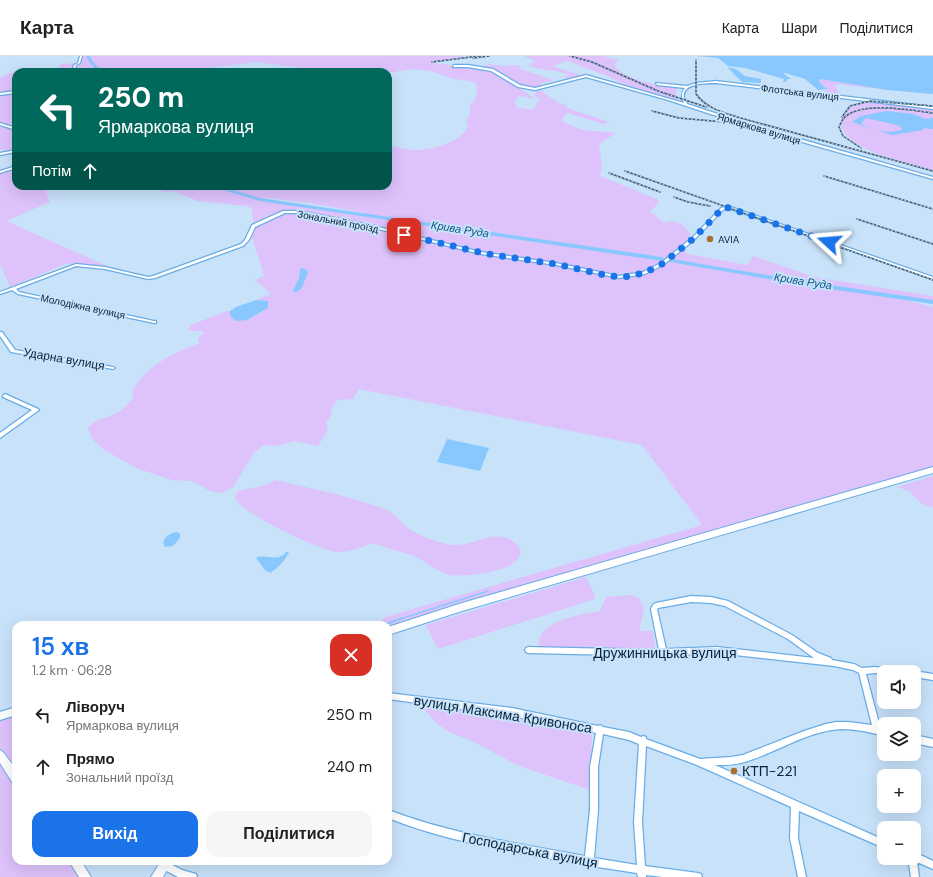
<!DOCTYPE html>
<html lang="uk">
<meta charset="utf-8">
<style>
body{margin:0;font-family:"DM Sans",sans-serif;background:#f6f6f6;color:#202124;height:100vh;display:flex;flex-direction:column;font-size:15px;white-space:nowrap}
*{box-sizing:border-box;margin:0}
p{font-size:13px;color:#757577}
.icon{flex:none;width:22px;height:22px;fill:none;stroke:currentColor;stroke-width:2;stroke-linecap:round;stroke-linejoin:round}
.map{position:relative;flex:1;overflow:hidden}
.panel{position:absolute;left:12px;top:565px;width:380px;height:244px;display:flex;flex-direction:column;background:#fff;border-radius:12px;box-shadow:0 4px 16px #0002}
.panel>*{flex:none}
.hud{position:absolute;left:12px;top:12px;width:380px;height:122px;border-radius:12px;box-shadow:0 4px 16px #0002;background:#00695c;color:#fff;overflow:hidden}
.controls{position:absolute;left:877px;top:609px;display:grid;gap:8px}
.controls a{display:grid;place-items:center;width:44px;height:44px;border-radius:8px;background:#fff;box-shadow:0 4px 16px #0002;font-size:20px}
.pin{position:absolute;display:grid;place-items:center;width:34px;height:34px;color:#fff;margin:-17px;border-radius:8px;box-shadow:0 2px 6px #0006}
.me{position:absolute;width:44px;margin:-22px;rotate:289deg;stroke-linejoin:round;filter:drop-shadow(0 0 3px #0008)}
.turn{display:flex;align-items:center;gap:14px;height:84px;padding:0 20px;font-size:18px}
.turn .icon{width:52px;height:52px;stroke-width:2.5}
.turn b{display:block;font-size:28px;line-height:34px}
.then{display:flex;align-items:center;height:38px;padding:0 20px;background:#0003;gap:8px;font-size:15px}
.round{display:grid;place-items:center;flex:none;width:42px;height:42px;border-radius:12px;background:#f6f6f6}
.head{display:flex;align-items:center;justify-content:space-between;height:68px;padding:0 20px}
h1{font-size:24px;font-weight:600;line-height:30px;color:#1a73e8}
.action{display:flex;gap:8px;margin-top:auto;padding:8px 20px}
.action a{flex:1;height:46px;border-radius:12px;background:#1a73e8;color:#fff;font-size:16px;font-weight:600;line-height:46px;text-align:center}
.action a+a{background:#f6f6f6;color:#202124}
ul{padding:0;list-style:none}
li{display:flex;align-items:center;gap:12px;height:52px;padding:0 20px}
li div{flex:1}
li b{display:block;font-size:15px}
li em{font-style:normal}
header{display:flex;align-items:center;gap:24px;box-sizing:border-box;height:56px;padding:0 20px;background:#fff;border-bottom:1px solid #e0e0e0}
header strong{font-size:19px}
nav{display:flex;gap:22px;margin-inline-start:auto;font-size:14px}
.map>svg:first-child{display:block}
.green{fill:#ddc2fc;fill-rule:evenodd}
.water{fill:#89c8fe;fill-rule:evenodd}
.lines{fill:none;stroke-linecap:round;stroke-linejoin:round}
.stream-far1{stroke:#89c8fe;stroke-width:1.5}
.stream{stroke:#89c8fe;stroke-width:2}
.river{fill:#89c8fe;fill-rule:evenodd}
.minor-casing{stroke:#69ace5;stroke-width:2.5}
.major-casing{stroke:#69ace5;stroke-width:2}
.minor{fill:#fff;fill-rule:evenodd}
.major{fill:#fff;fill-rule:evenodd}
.rail-casing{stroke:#38546b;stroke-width:1.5}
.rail{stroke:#c8e2fa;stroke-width:1;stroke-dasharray:2;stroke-linecap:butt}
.route{stroke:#1a73e8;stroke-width:7;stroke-dasharray:0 12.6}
.poi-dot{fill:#a96f2e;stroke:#c8e2fa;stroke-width:1.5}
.labels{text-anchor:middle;stroke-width:4;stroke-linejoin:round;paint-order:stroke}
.far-street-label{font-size:10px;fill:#07233a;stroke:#c8e2fa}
.far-poi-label{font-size:10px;fill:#07233a;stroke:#c8e2fa;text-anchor:start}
.far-water-label{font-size:11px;font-style:italic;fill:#0e5586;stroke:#c8e2fa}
.street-label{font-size:12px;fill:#07233a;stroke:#c8e2fa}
.near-street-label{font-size:14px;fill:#07233a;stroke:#c8e2fa}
.near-poi-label{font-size:14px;fill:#07233a;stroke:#c8e2fa;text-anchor:start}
</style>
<header>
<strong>Карта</strong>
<nav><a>Карта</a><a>Шари</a><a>Поділитися</a></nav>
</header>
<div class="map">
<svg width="933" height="821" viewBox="0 0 933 821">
<rect width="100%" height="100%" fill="#c8e2fa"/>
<!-- green -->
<g class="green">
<path d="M81,0H468L429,6L494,16L536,43L518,40L514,47L517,48L516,51L532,54L535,51L538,44L542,45L534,39L537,35L540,34L559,47L566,49L567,52L609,66L603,68L567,57L562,63L563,66L583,74L616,77L599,88L602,111L600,120L659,144L656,150L650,155L664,167C676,162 683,168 690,177L688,184L681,191L688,198L747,209L753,200L814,221L933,240V246L866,235L865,237L905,244L933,251V410L691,482L420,560L388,572V569H377L385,561L702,469L642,389L359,333L353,343L337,344L330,355L333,356L326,367L328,374L318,390L294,385L277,390L264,389L253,398L233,431L221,437L210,435L192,425L172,424L136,412L103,393L92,383L88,372C98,360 105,364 116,357C123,354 128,347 134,342L132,338C141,312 176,295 201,287L198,286L199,281L204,277L203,275H191L188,273L191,269L227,255H230V260L234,263L247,264L264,255L265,245L256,244L271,238L255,224L264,220L252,181L254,170L252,153L248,150L198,145L174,135L164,136L152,130H388V89C397,91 410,95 419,94C435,93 460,86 468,71L466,65L470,58V50C477,42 480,35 474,26L451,22L430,15L413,13L395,16H335L256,6L207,12H180L162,16H40L57,15L61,8L79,7ZM265,142L310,147L365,157L362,159L265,145Z"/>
<path d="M524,0H603L619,4L614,9C625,25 659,29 677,32L676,34L677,44L622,28L610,21L567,5L552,10L583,20L571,23L564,21L570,19C557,14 541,14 527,10H533L528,8L537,6Z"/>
<path d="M489,8L503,10L520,9L521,10L518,12L554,24L540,28L545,30C525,35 515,24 498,15C491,12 481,11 473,10H484Z"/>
<polygon points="20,15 26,16 16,16 16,97 8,99 0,92 0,22 9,17"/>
<polygon points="819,23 870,31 869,32 835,28 839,39 824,36 827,32 819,26"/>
<path d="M871,46L933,53V114C914,108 829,92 843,61C848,49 859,48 871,46Z"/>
<polygon points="16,111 16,130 44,130 50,146 6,165 114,213 76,207 66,208 10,231 0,208 0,115"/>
<polygon points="933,420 933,451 922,448 909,435 897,431"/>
<path d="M276,424C312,433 350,440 385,453C394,456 400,466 408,472C417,479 441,488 453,489C475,491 499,468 518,490C521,493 521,497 519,501C512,516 466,521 451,519C435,516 427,505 414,500C400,495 387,493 373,487C362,491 350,496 337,496C320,495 245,458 236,444C235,441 236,438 238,435L266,429Z"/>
<polygon points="586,521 595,540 595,543 438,593 426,569"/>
<path d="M631,539L639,542L644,552L639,575H653L655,593L630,596L539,591C539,588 539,582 541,579C550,563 583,558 600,555L606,541Z"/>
<polygon points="423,651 505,660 592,678 590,734 519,710 472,685 449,676 436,667"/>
<polygon points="16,658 16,805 69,805 79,821 0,821 0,664"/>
</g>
<!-- water -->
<g class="water">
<polygon points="696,0 933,0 933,38 887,34 820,23 819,26 827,33 818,34 805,23 785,17 783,17 791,23 787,23 786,26 783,26 784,23 745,12 728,10 718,2"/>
<polygon points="727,11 736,13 745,20 761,23 761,27 742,26"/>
<path d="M886,55L913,58L926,63L933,62V73L924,72L923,74L892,79L852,66L861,60ZM866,62L897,69L903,73C892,79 870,74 861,67Z"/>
<polygon points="303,212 307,214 308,217 301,233 294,237 293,234 299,222 300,213"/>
<polygon points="256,244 268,245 268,252 247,264 236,265 230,260 230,255 236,251"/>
<polygon points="447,383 489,392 480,415 437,406"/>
<path d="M177,476L180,478V482L173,490L165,491L163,486C166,480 170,477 177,476Z"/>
<path d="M286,496H289C284,506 279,511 270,517L265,514L256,502C266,497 278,507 286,496Z"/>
</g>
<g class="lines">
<!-- stream-far1 -->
<polyline class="stream-far1" points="400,563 488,535"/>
<!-- stream -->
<polyline class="stream" points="383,569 403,562"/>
<!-- river -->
<g class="river">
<path d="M86,0H90C92,8 99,9 101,16H97C95,10 89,8 86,0Z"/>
<polygon points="210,130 218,130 260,142 662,201 665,203 662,205 260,145"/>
<polygon points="672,203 803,225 933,244 933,248 803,229 670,206 670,204"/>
</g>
<!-- minor casing -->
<g class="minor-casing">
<g id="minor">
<polygon points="80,0 82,0 80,7 76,9 74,16 72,16 74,9 78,7"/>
<path d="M454,9H468L493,13L520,29L535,32L586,19L684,47C681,41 681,37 685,32L657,29L656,27L687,30L696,27L716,25L933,51V53L716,27C707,27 681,27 684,42C685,44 686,46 687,48L758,71L933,121V123L756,73L668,44L586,21L535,34L518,31L491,15L468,11H453Z"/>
<polygon points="16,35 16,37 0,39 0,37"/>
<polygon points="0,67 16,72 16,74 0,69"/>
<polygon points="16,94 16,96 0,99 0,97"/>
<polygon points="16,110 16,112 0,117 0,115"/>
<polygon points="728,150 933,221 933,223 728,152 723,154 694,184 663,209 645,218 619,222 556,209 481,198 370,171 300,157 285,157 255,171 249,184 243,190 155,222 148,223 105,213 76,210 16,233 19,236 154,265 156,265 156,267 154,267 18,238 12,234 0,238 0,236 76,208 105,211 148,221 153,220 241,188 245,184 252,169 283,155 300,155 370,169 481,196 556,207 619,220 643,216 661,207 692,182 721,152"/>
<polygon points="0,276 2,276 15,294 113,311 115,312 113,313 11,296 0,280"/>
<polygon points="5,338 38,353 39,354 0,382 0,377 32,354 3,341 3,340"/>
<path d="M691,540L711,541L728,545L792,579L818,597L831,602L832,604L854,608L862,612L875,611L898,614L900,616H884V618L875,617L866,618L880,671L884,672V680C870,676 856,673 841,673C808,675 779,695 748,705C737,709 726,709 715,709L884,784V792L799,755L798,782L806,821H798L790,782L791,751L697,709L646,690L642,766L645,810L698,817L701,818L702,821H663L646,819V821H638L637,817L591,810H589L586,809C519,797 451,787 388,762V754C451,778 519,788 585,800L590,754V711L596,677L512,660L388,643V637L512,652L598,670L600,669L603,671L629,676L641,681L643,680L646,681V683L700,703L731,701L743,699L804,675L826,668L836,666H848L872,669L859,617L853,614L834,610L717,597L663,600L528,597L526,596L525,594L526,592L528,591L659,594L651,553C652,550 653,548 656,547ZM691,546L711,547L725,550L788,583L814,602L717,591L666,593L657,553L658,552ZM603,678L629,684L639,688L634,766L637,809L594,802L598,754V711Z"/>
<polygon points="914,615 933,618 933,624 914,621 914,616 911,616"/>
<polygon points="16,651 16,659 0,664 0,656"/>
<polygon points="914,679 933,683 933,691 914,687"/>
<polygon points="914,796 933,805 933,813 917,806 919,821 911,821 908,802 914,802"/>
<polygon points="165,805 182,814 196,818 197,821 178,821 161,812 160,809 161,806"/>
</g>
</g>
<!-- major casing -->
<g class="major-casing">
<g id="major">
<polygon points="933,411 933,417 462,555 388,579 388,571 462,547"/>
<polygon points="0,694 3,696 16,713 16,727 12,726 0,707"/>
<polygon points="69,805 81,805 91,821 79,821"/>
<polygon points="161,805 172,805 163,821 151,821"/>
</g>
</g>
<!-- minor -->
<use href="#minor" class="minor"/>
<!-- major -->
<use href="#major" class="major"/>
<!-- rail casing -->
<g class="rail-casing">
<g id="rail">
<polyline points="570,0 592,6 658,35 706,51"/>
<polyline points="473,2 489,0"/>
<path d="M696,4V38C706,52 722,56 737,61L933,115"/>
<polyline points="432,6 479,0"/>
<polyline points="652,55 679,62 747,68"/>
<polyline points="842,61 850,50 870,45 933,50"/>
<path d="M861,92L843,80L839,71C840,68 842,65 843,63C858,44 912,54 933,57"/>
<polyline points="625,115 933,224"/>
<polyline points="609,117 660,136"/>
<polyline points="824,120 933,153"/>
<polyline points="674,141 688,146 710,150"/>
<polyline points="857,163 933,188"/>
</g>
</g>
<!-- rail -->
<use href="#rail" class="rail"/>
</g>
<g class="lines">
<!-- route -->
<polyline class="route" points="404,179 488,198 556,208 610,220 624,221 644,217 662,208 693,183 722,153 726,151 829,186"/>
</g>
<!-- markers -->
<g class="poi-dot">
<circle cx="710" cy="183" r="4"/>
<circle cx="734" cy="715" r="4"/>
</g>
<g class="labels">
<!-- far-street labels -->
<g class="far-street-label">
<text transform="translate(800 36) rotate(7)" y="4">Флотська вулиця</text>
<text transform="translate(759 72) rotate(17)" y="4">Ярмаркова вулиця</text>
<text transform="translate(338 165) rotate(11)" y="4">Зональний проїзд</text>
<text transform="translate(83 250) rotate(12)" y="4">Молодіжна вулиця</text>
</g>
<!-- far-poi labels -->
<g class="far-poi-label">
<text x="718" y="187">AVIA</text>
</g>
<!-- far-water labels -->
<g class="far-water-label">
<text transform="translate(460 173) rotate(9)" y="4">Крива Руда</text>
<text transform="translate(803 225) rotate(9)" y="4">Крива Руда</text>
</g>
<!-- street labels -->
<g class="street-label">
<text transform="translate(64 303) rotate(10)" y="4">Ударна вулиця</text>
</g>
<!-- near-street labels -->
<g class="near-street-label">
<text x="665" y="602">Дружинницька вулиця</text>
<text transform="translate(503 658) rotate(9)" y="5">вулиця Максима Кривоноса</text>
<text transform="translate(530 794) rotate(11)" y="5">Господарська вулиця</text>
</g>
<!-- near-poi labels -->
<g class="near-poi-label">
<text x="742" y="720">КТП-221</text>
</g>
</g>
</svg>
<div class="controls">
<a><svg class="icon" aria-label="sound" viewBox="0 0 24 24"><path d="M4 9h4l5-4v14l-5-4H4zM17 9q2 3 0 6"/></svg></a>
<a><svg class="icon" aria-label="layers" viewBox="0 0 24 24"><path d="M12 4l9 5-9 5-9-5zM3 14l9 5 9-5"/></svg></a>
<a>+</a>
<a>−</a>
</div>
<div class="pin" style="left:404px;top:179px;background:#d93025"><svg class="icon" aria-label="arrive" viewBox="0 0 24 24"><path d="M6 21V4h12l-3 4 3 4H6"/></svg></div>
<svg class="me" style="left:829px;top:186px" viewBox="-20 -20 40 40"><path d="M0-17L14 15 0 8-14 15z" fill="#1a73e8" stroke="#fff" stroke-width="4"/></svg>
<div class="hud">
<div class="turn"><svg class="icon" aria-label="left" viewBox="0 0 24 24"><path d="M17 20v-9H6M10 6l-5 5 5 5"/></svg><div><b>250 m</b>Ярмаркова вулиця</div></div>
<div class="then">Потім<svg class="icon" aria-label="ahead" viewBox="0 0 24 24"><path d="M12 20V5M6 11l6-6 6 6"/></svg></div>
</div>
<section class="panel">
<div class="head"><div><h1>15 хв</h1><p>1.2 km · 06:28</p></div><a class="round" style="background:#d93025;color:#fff"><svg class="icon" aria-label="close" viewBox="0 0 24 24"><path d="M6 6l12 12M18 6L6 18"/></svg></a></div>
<ul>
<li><svg class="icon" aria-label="left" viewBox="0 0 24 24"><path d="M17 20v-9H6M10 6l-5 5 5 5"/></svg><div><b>Ліворуч</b><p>Ярмаркова вулиця</p></div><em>250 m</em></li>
<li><svg class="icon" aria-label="ahead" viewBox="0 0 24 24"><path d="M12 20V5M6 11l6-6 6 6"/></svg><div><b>Прямо</b><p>Зональний проїзд</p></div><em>240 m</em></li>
</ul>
<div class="action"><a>Вихід</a><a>Поділитися</a></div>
</section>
</div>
